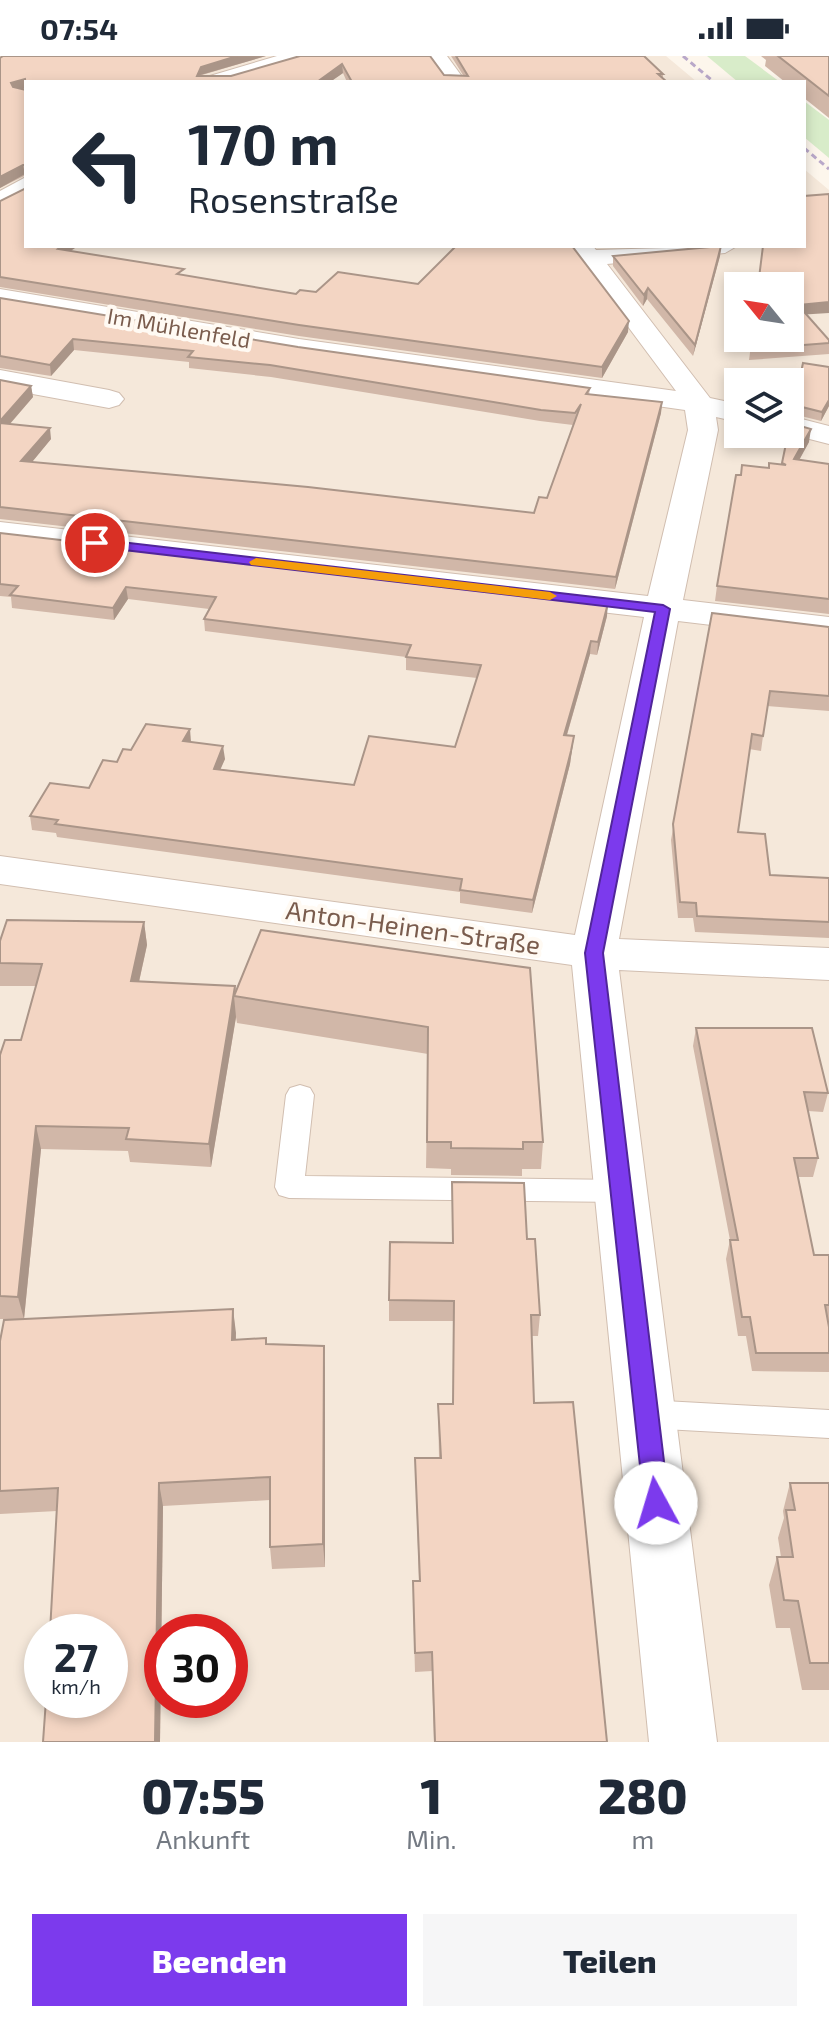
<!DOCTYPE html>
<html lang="de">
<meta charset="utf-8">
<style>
body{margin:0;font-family:"Exo 2",sans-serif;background:#f6f6f7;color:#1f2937;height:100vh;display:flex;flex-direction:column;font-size:30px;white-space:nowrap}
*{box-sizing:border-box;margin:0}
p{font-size:26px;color:#747a83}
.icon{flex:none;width:44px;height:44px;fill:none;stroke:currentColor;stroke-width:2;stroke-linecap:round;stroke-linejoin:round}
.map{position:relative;height:1686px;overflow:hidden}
.details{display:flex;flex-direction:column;background:#fff;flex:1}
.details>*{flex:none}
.hud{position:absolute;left:24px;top:24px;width:782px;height:168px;border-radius:0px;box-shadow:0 4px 12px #0003;background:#fff;color:#1f2937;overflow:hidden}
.needle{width:52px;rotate:300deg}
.controls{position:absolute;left:724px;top:216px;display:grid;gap:16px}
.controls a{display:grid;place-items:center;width:80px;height:80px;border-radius:0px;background:#fff;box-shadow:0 4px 12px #0003;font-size:40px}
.speed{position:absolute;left:24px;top:1558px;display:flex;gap:16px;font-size:40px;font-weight:700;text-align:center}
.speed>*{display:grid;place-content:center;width:104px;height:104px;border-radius:50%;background:#fff;box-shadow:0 4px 12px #0003;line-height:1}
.speed small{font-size:20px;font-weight:400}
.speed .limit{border:12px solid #d22;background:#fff;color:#111}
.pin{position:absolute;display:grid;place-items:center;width:68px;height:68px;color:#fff;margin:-34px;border:4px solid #fff;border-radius:50%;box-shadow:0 2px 8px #0007}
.me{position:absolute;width:88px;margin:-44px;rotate:354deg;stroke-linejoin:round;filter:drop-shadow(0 0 6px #0008)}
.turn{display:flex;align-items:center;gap:28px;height:168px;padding:0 32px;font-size:36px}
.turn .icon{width:104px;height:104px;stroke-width:2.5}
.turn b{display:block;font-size:56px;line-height:68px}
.eta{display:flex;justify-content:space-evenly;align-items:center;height:136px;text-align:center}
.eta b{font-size:48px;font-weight:800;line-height:56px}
.primary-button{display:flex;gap:16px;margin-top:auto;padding:16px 32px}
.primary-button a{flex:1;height:92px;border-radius:0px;background:#7c3aed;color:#fff;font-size:32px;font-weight:800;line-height:92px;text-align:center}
.primary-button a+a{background:#f6f6f7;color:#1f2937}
.status{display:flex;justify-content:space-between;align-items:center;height:56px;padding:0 40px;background:#fff;direction:ltr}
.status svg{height:22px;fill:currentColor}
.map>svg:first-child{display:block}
.residential{fill:#f5e8da;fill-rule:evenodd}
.green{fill:#d8ecc9}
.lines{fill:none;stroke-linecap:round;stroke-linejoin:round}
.lane-casing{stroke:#d1beb0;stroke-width:2}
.street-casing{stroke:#d1beb0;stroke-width:2}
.lane{fill:#fff;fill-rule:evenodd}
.street{fill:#fff;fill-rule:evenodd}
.rail{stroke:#b9a8c9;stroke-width:3;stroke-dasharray:6 4;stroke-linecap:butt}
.wall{fill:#d1b7a8}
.shaded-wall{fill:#aa9588}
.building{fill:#f3d5c3;stroke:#aa9588;stroke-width:2}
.route{fill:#7c3aed;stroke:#51269a;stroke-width:2}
.slow{fill:#f59e0b}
.labels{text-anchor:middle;stroke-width:8;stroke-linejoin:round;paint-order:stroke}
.far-street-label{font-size:22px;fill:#7a5c4d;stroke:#fffaf3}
.street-label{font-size:26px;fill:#7a5c4d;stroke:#fffaf3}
</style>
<div class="status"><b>07:54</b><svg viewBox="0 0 49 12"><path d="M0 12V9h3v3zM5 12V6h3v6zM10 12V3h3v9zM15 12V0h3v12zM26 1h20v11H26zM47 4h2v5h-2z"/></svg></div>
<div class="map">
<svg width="829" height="1686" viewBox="0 0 829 1686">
<rect width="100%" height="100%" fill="#fdf6ec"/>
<!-- residential -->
<path class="residential" d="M0,0H666L697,26H26V190H804V113L829,134V1686H0ZM738,230H790V282H738ZM738,326H790V378H738ZM42,1576H110V1644H42ZM162,1576H230V1644H162Z"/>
<!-- green -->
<g class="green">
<polygon points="707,0 745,0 780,26 738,26"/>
<polygon points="804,45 829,64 829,102 804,81"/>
</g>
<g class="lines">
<!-- lane casing -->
<g class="lane-casing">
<g id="lane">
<polygon points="300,1029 310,1032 314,1039 305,1120 621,1124 631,1127 635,1135 631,1143 621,1146 289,1142 279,1139 275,1131 286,1039 290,1032"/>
<polygon points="646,1344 829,1354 829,1382 646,1372 635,1368 630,1358 635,1348"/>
</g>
</g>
<!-- street casing -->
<g class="street-casing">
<g id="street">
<polygon points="277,0 308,0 305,4 231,26 200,26 203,22"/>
<polygon points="427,0 447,0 466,26 446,26"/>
<polygon points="26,121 26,139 0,153 0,135"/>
<polygon points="568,190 593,190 596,194 737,190 725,197 607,208 710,342 738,348 738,366 716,361 718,374 683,544 829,561 829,583 678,565 619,883 829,892 829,924 619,914 717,1686 649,1686 572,909 0,828 0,800 575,879 644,561 0,486 0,466 648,540 688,374 685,354 299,299 0,249 0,233 299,283 676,335"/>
<polygon points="0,314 109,334 119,337 124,343 119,349 109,352 0,332"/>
<polygon points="790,360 829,370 829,388 790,378"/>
</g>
</g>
<!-- lane -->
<use href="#lane" class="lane"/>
<!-- street -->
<use href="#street" class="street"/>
<!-- rail -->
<g class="rail">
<polyline points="683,0 714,26"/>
<polyline points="804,92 829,113"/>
</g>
</g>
<!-- wall -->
<g class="wall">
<polygon points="3,0 266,0 202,19 231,20 300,0 444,19 463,19 451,0 644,0 663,18 663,23 667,26 347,26 343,17 330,26 26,26 26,32 22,33 26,35 26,119 0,132 0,2"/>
<polygon points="761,0 829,0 829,62 804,42 804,26 785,26 765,10 766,4"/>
<polygon points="0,145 71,195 185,220 296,238 628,276 602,322 299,280 0,231"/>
<polygon points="721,190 720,200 693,300 647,243 643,250 613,210 613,200"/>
<polygon points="0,242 298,291 590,332 589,339 662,346 661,357 615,533 0,463 0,324 31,330 33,341 10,368 51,383 32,406 534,457 547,442 573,369 540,365 271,321 189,312 189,306 74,294 51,320 0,312"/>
<polygon points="807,259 829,284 829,298 749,304 752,282"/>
<polygon points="803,307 829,311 829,350 821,365 793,358"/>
<polygon points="788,378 809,386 799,404 829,408 829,558 715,545 717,530 741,419 782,408"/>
<polygon points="0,477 607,560 597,599 590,598 567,679 574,680 570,708 532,857 460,847 460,836 57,781 56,777 32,774 30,760 89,732 131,694 191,686 225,703 220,713 354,729 455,691 477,622 406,614 406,601 205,575 204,563 209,553 128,543 114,564 12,552 11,541 0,540"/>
<polygon points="712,557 829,571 829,655 767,650 761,695 749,693 738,776 770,819 829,822 829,882 695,876 693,862 678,862 671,784"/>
<polygon points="144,866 147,889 139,926 235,930 236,935 530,912 543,1086 541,1113 522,1113 522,1120 451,1119 451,1113 426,1112 428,998 237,967 236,961 211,1111 130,1106 128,1095 41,1093 24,1263 233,1253 236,1284 266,1288 325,1313 325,1511 272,1513 270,1491 270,1444 163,1450 160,1686 43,1686 57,1455 0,1458 0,1285 23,1263 0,1263 0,999 21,984 36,930 0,930 0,885"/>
<polygon points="696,972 828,1037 823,1056 808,1055 818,1102 813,1121 798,1121 814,1199 829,1199 829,1316 752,1315 746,1280 738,1280 726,1203 730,1184 693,990"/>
<polygon points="452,1126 527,1183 540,1259 538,1280 532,1280 534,1347 607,1686 434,1686 432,1615 415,1616 413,1544 419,1525 415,1402 439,1402 438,1348 453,1348 453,1265 389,1265 389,1244 452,1187"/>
<polygon points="790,1427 829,1427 829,1634 802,1634 790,1572 776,1572 769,1529 777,1501 781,1501 778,1482 784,1462 783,1455"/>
</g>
<!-- shaded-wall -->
<g class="shaded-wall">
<polygon points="237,0 266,0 197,20 201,11"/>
<polygon points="342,8 343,17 330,26 317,26"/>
<polygon points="25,23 26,32 12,36 11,27"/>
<polygon points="23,109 25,118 0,132 0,121"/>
<polygon points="62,190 78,190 59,203 58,193"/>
<polygon points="721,190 720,200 693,300 695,289"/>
<polygon points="648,232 647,243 643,250 644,239"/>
<polygon points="829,246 829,257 797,259 798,249"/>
<polygon points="629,265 628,276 602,322 602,311"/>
<polygon points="73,283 74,294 51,320 50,309"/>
<polygon points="31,330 33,341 1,378 0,365"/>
<polygon points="829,344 829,350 821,365 822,356"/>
<polygon points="662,346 661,357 615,533 616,521"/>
<polygon points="50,372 51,383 23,417 21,405"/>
<polygon points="811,373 809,386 792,417 794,403"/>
<polygon points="126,531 128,543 114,564 113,552"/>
<polygon points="608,547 607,560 597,599 598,586"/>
<polygon points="591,585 590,598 563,692 564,679"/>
<polygon points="190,673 191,686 183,685"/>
<polygon points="574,680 570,708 532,857 533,844"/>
<polygon points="223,690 225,703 215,726 214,713"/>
<polygon points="144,866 147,889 134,948 131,925"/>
<polygon points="235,930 236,940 234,940 236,961 211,1111 209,1088"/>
<polygon points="36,1070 41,1093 24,1263 18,1241"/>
<polygon points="233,1253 236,1277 235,1307 232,1284"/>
<polygon points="324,1290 325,1313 325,1511 323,1488"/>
<polygon points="159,1427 163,1450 160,1686 155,1686"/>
</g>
<!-- building -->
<g class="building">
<polygon points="3,0 237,0 201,11 197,20 231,20 300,0 430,0 444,19 468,20 456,0 644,0 663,18 658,18 667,26 352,26 342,8 317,26 26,26 26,30 25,23 11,27 13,31 26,34 26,109 23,109 0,121 0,2"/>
<polygon points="778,0 829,0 829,40"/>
<polygon points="26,132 26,190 62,190 58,193 184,213 177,218 296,238 300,234 316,236 338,216 418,228 456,190 572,190 629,265 602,311 299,269 0,221 0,145"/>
<polygon points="829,138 829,246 798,249 829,284 829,287 751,293 752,282 790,282 790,230 758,230 763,190 804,190 804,140"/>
<polygon points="721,190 695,289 648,232 644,239 613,200"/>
<polygon points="0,242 298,291 590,332 586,338 662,346 616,521 0,451 0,367 50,372 21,405 308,431 534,457 539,441 547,442 581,348 575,357 541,354 270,309 188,301 193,295 73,283 50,309 0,300"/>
<polygon points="803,307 829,311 829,344 822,356 794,349"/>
<polygon points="0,324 31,330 0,365"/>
<polygon points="790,367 811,373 794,403 829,408 829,543 717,530 736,419 741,419 742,409 769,412 769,407 786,409 782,407 788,378 790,378"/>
<polygon points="0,477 608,547 598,586 591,585 564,679 574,680 571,695 533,844 460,834 462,823 55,768 58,764 30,760 50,727 89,732 103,704 117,706 123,693 131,694 146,668 190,673 183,685 223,690 214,713 354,729 369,680 455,691 481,609 406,601 411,589 204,563 216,541 126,531 113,552 10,539 18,530 0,528"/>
<polygon points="712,557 829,571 829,640 770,635 763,680 752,678 738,776 765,778 770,819 829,822 829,866 697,860 696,847 680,846 673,768"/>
<polygon points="7,864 144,866 131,925 235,930 209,1088 126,1083 129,1072 36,1070 18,1241 0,1240 0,999 5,984 21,984 42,908 0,907 0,885"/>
<polygon points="261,874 530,912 543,1086 523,1086 523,1093 451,1092 451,1086 427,1086 428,971 234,940"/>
<polygon points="696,972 812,972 828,1037 804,1036 818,1102 794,1102 814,1199 829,1199 829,1249 825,1249 829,1271 829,1297 756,1297 750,1261 742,1261 730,1184 738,1184"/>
<polygon points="452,1126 524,1127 527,1183 535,1183 540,1259 531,1259 534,1347 573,1346 607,1686 435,1686 432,1596 415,1597 413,1525 420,1525 415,1402 441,1402 438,1348 453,1348 454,1245 389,1244 390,1186 453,1187"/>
<polygon points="233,1253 232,1284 266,1282 266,1288 324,1290 323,1488 270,1491 270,1421 159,1427 155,1686 43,1686 46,1644 110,1644 110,1576 50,1576 58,1432 0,1435 0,1285 4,1264"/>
<polygon points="790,1427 829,1427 829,1607 810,1607 798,1545 784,1544 777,1501 793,1501 786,1454 795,1454"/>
</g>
<!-- route -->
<polygon class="route" points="95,483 663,549 670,553 603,897 669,1447 665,1456 656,1459 647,1456 644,1447 585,897 655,556 90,490 88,487"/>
<!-- slow -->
<polygon class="slow" points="256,502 550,536 557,540 550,544 251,509 249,506"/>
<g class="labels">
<!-- far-street labels -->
<g class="far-street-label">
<text transform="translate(179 272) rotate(10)" y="8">Im Mühlenfeld</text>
</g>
<!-- street labels -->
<g class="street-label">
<text transform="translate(413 872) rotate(8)" y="9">Anton-Heinen-Straße</text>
</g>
</g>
</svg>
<div class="controls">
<a><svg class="needle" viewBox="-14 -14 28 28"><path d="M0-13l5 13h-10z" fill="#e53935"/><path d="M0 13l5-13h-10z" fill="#747a83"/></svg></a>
<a><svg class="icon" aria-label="layers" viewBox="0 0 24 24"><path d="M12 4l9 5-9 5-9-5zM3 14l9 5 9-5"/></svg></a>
</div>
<div class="speed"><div>27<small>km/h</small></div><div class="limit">30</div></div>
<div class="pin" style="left:95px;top:487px;background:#d93025"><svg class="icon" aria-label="arrive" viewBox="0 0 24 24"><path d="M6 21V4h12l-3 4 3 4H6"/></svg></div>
<svg class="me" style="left:656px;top:1447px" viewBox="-20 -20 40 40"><circle r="19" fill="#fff"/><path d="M0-13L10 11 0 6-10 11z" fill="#7c3aed"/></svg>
<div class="hud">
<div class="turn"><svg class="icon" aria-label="left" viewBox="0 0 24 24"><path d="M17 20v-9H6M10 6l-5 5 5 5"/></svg><div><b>170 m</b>Rosenstraße</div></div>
</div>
</div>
<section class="details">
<div class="eta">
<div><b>07:55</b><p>Ankunft</p></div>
<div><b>1</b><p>Min.</p></div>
<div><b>280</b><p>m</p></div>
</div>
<div class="primary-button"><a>Beenden</a><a>Teilen</a></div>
</section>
